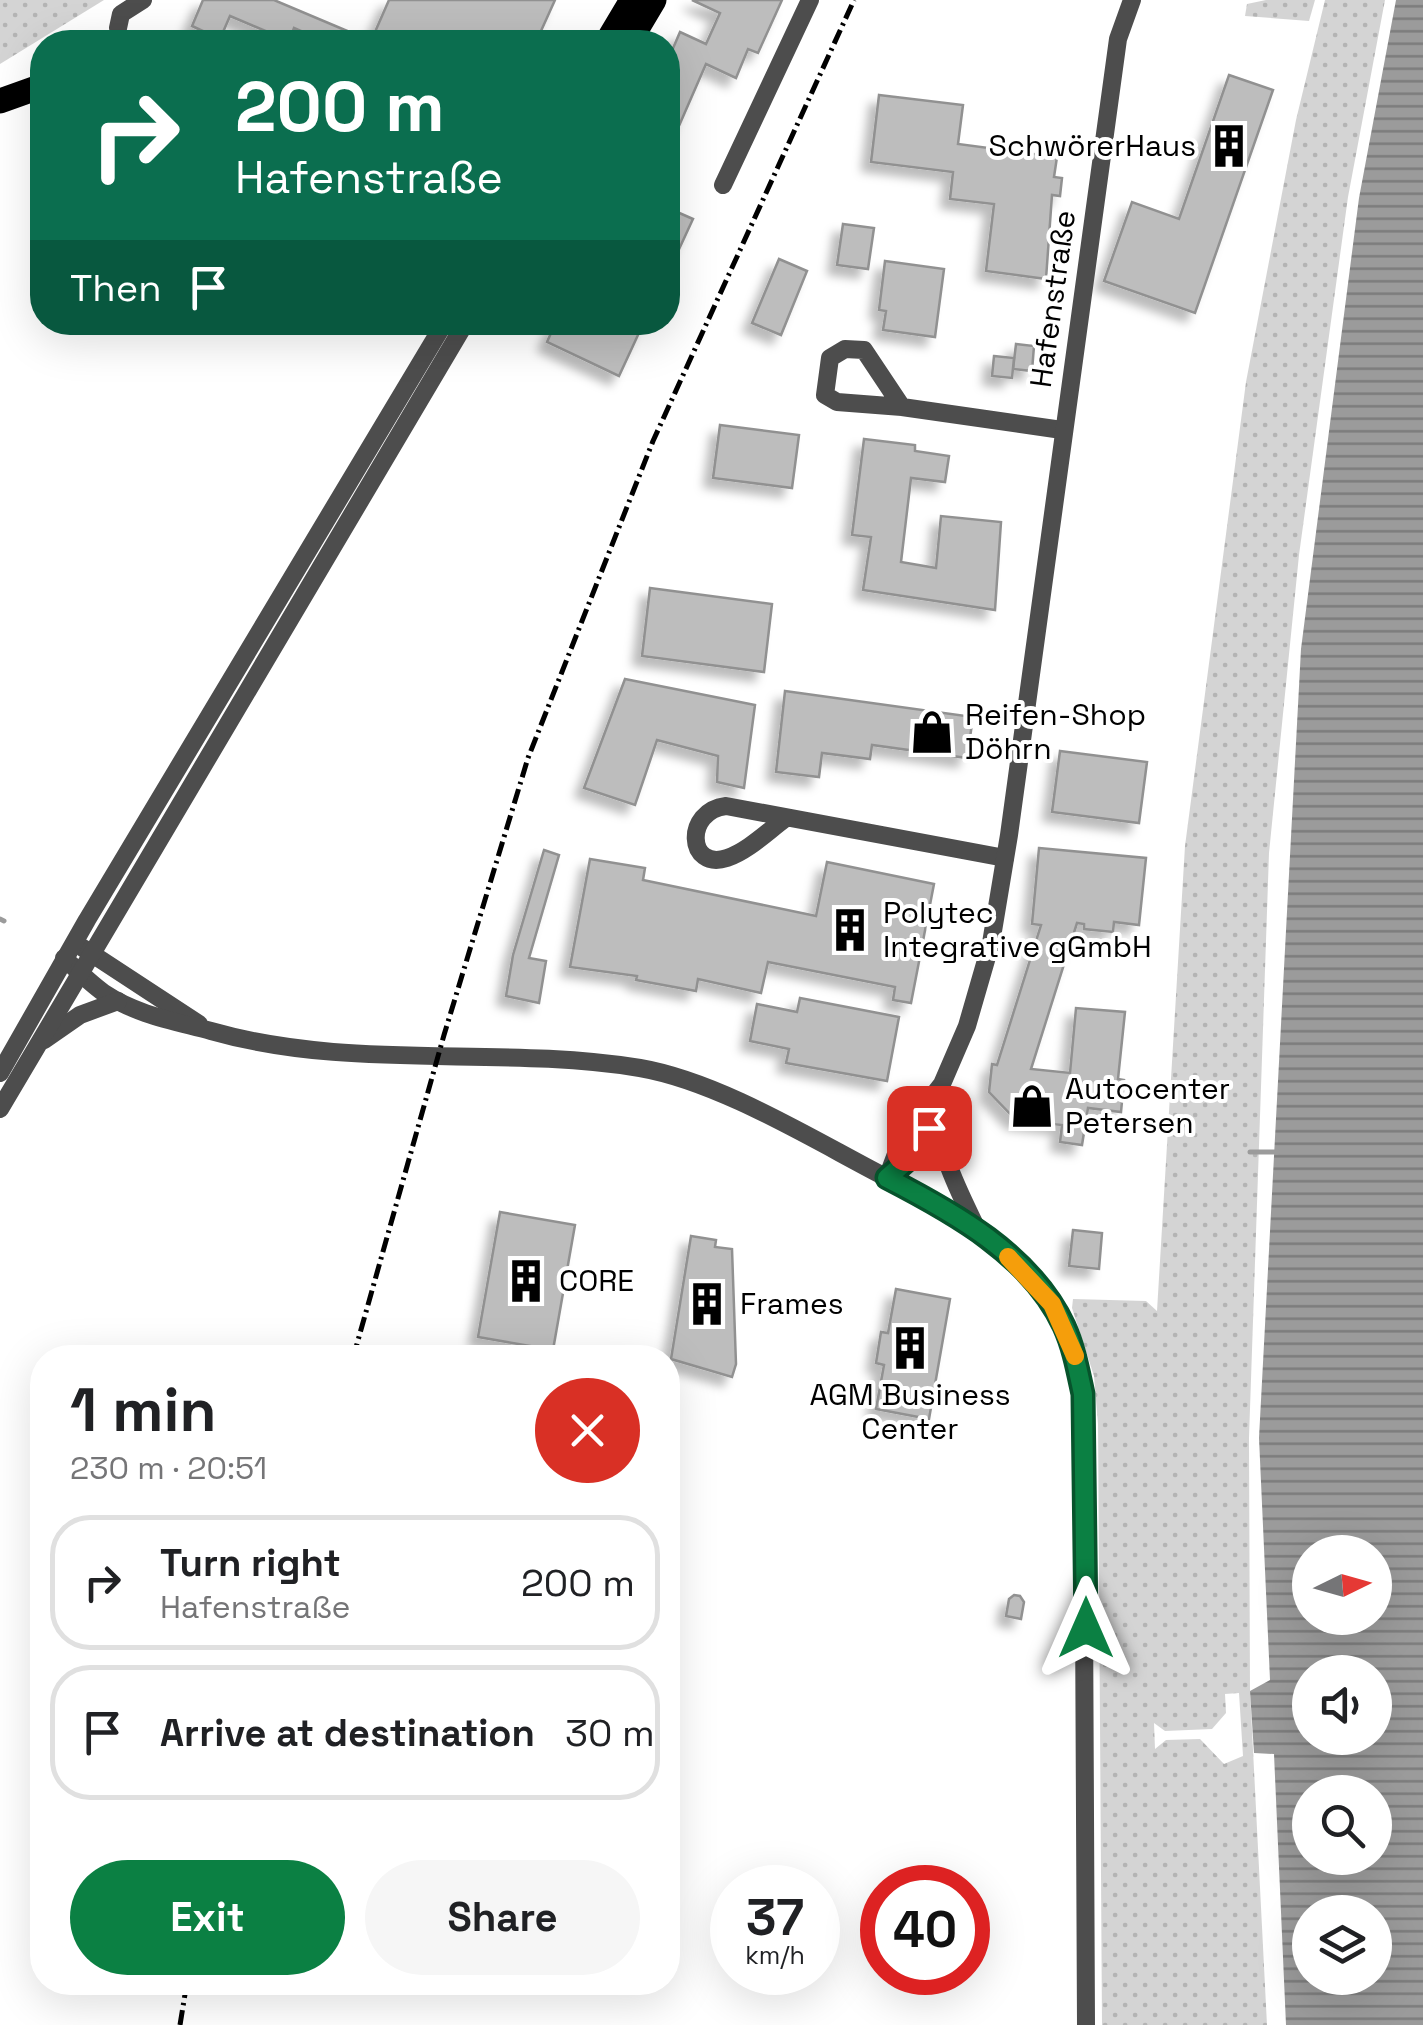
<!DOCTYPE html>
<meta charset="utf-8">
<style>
body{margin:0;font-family:"Space Grotesk",sans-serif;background:#f6f6f6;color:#202124;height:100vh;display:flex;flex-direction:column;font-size:38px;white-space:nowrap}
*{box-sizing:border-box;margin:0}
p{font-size:32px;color:#757577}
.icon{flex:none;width:55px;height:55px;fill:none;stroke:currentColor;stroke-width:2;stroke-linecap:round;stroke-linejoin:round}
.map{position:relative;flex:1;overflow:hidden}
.drawer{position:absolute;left:30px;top:1345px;width:650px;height:650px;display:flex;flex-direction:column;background:#fff;border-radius:40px;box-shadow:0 10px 40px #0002}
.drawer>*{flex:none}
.guide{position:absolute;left:30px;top:30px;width:650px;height:305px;border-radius:40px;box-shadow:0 10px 40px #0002;background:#0b6e4f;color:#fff;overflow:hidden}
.needle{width:65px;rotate:85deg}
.fabs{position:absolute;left:1292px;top:1535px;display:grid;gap:20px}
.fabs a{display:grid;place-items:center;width:100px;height:100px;border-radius:50%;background:#fff;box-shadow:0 10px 40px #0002;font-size:50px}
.speed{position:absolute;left:710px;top:1865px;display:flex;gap:20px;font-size:50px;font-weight:700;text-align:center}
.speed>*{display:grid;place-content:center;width:130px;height:130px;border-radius:50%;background:#fff;box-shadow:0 10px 40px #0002;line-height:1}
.speed small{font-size:25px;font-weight:400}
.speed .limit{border:15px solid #d22;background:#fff;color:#111}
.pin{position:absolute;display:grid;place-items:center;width:85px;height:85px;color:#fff;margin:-42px;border-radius:20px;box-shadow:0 5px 15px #0006}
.me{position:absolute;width:110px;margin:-55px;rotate:0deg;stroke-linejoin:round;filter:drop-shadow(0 0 8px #0008)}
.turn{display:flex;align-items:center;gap:35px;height:210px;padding:0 40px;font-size:45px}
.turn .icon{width:130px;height:130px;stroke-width:2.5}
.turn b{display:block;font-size:70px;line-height:85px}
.then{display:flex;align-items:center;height:95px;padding:0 40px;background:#0003;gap:20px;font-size:38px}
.round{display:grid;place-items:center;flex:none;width:105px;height:105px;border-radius:52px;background:#f6f6f6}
.head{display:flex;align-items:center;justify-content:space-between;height:170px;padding:0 40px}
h1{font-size:60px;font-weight:600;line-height:75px}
.primary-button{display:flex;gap:20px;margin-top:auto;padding:20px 40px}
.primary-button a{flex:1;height:115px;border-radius:60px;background:#0b8043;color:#fff;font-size:40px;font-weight:600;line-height:115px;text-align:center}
.primary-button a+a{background:#f6f6f6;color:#202124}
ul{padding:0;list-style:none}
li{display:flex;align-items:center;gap:30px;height:135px;margin:0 20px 15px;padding:0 20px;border:5px solid #e0e0e0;border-radius:40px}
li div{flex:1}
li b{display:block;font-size:38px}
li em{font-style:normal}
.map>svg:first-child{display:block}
.grass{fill:url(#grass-dots);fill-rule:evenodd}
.water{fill:url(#water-rules);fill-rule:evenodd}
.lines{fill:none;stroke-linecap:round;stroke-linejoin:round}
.stream{stroke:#9b9b9b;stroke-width:5}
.building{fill:#bdbdbd;stroke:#919191;stroke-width:2.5;filter:url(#shadow)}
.minor{stroke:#4d4d4d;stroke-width:18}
.major{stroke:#000;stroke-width:25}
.rail{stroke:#000;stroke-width:5;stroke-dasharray:15 5 2.5 5;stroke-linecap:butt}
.route-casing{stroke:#07532c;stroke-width:25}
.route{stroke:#0b8043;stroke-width:18}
.slow{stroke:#f59e0b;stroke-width:18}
.labels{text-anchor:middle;stroke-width:8;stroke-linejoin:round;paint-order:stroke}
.poi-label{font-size:30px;fill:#000;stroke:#fff;text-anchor:start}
.street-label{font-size:30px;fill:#000;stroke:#fff}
</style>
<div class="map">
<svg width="1423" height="2025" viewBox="0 0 1423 2025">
<defs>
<pattern id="grass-dots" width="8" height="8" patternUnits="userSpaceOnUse" patternTransform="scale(2.5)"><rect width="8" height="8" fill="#d4d4d4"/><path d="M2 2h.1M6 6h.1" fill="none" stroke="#b4b4b4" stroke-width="1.8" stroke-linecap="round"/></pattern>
<pattern id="water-rules" width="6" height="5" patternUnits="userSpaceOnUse" patternTransform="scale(2.5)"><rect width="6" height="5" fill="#9b9b9b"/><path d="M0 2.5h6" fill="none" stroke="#7c7c7c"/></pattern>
<filter id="shadow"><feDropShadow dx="-9" dy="9" stdDeviation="5" flood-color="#0004"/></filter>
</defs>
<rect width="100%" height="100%" fill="#fff"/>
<!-- grass -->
<g class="grass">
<polygon points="0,0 104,0 0,64"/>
<polygon points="1266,0 1315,0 1309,21 1245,16 1247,4"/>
<path d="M1325,0H1385L1348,197L1299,555L1269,853L1249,1438L1250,1691L1267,2025H1102L1098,1424L1094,1376L1072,1308L1073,1299L1146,1301L1157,1311L1185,846L1246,382L1296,120ZM1239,1693L1243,1756L1224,1764L1200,1739L1166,1740L1155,1749L1154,1723L1165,1731L1212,1729L1226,1713L1225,1694Z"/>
</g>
<!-- water -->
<path class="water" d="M1396,0H1423V2025H1286L1274,1754L1254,1753L1250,1691L1270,1680L1259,1438L1301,649L1359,198ZM1310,1552H1375V1618H1310ZM1310,1672H1375V1738H1310ZM1310,1792H1375V1858H1310ZM1375,1912V1978H1310V1912Z"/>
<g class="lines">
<!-- stream -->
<g class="stream">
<polyline points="0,919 4,921"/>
<polyline points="1250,1152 1277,1152"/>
</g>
</g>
<!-- building -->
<g class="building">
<polygon points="203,0 274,0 371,41 389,0 555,0 536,42 528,42 505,32 501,42 326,42 294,28 289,41 230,16 220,39 192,26"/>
<polygon points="692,0 782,0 758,53 748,49 736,78 706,64 668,151 668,60 680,32 706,44 720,13"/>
<polygon points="1229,75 1273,90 1195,313 1104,281 1132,202 1179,219"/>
<polygon points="879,95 963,105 958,144 1057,157 1054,177 1062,178 1060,196 1052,195 1046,279 986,271 994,204 950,199 953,172 871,162"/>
<polygon points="668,208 693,219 668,273"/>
<polygon points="843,224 874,228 868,269 837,265"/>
<polygon points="779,259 807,271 781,335 752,323"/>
<polygon points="885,261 944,269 935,337 883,330 886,311 879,310"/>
<polygon points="556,322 644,322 619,376 547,342"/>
<polygon points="1016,344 1034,346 1032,371 1013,369"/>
<polygon points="994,356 1014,358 1012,378 992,376"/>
<polygon points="720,425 799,435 792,488 713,478"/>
<polygon points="864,439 915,445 915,451 949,456 945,482 911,478 901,562 936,568 941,516 1001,522 995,610 863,590 871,537 852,535"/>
<polygon points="650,588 772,604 764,672 642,656"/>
<polygon points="625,679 755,705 744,788 717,782 718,756 657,740 635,805 584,788"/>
<polygon points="785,691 973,717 967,758 872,745 870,759 822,753 819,777 776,772"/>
<polygon points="1060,751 1147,762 1139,823 1052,812"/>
<polygon points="1039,848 1146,858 1139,925 1114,922 1113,932 1084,929 1084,924 1077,923 1031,1069 1070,1073 1076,1008 1125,1012 1118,1079 1124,1080 1121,1112 1088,1108 1082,1145 1060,1142 1062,1125 1016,1120 989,1092 992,1064 997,1065 1041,925 1032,924"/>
<polygon points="544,850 559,855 529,958 546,961 539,1003 506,996 513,955"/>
<polygon points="590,859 645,868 643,880 816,916 827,862 934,884 911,1003 893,1000 895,987 768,962 761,993 698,979 696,991 636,980 637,976 570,967"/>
<polygon points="800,998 899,1017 887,1081 786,1063 789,1049 750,1041 757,1004 797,1012"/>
<polygon points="500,1212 575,1225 553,1350 478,1337"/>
<polygon points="1073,1230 1102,1233 1099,1269 1069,1266"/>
<polygon points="691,1236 716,1240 715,1247 732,1249 736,1364 732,1377 671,1359"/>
<polygon points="896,1289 950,1299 929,1419 876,1409 884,1365 876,1363 881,1332 888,1333"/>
<polygon points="1014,1595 1020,1596 1024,1602 1021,1619 1006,1616 1009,1599"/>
</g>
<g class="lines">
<!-- minor -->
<g class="minor">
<polyline points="118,28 121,14 143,0"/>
<polyline points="723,185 810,0"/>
<polyline points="902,407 864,350 845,349 830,358 825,395 837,402 902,407 1062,430"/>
<path d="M786,818C768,831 748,851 727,858C687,871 684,811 726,806L1005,858"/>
<polyline points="83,948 199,1024"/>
<path d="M64,958C77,970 90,983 104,993C137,1015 174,1021 211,1031C351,1071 498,1045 640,1068C721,1082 815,1141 889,1179C955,1213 1034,1256 1065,1328C1074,1349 1078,1372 1083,1394L1086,2025"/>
<polyline points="44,1040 80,1015 118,1001"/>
<polyline points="0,1073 87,920 445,322"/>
<path d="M938,1108C937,1151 959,1191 977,1229"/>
<polyline points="0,1109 466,322"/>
<polyline points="887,1178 904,1133 942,1084 967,1026 991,943 1009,835 1118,39 1132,0"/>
<polyline points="887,1178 920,1149 936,1114"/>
</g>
<!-- major -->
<g class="major">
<polyline points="607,42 632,0"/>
<polyline points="629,42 654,0"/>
<polyline points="0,101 42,86"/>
</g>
<!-- rail -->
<g class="rail">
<polyline points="353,1358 444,1035 528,758 653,441 854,0"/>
<polyline points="180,2025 187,1982"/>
</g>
</g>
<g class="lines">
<!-- route casing -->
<g class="route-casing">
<path id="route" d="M929,1128L920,1149L887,1178C953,1212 1031,1255 1064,1326C1074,1348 1078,1371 1083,1394L1086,1628"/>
</g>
<!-- route -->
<use href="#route" class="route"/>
<!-- slow -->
<polyline class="slow" points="1008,1257 1052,1304 1075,1356"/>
</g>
<!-- icons -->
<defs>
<g id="building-bare" transform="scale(3.45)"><path d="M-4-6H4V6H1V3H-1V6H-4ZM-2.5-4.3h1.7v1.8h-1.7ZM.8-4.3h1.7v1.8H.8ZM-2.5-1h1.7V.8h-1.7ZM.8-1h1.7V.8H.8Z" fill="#000" stroke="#fff" stroke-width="2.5" paint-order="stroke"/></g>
<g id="shop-bare" transform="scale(3.45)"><path d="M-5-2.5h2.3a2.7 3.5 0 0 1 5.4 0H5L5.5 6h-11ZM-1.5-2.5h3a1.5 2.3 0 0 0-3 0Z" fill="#000" stroke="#fff" stroke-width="2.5" paint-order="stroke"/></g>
</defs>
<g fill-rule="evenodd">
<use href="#building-bare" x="1229" y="146"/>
<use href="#shop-bare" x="932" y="732"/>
<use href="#building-bare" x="850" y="930"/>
<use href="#shop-bare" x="1032" y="1106"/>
<use href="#building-bare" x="526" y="1281"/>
<use href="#building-bare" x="707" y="1304"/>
<use href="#building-bare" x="910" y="1348"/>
</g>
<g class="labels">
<!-- poi labels -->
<g class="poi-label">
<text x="1196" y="156" text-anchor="end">SchwörerHaus</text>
<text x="965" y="725">Reifen-Shop<tspan x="965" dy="34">Döhrn</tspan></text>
<text x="883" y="923">Polytec<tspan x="883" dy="34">Integrative gGmbH</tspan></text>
<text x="1065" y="1099">Autocenter<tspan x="1065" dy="34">Petersen</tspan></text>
<text x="559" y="1291">CORE</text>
<text x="740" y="1314">Frames</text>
<text x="910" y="1405" text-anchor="middle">AGM Business<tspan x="910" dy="34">Center</tspan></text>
</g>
<!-- street labels -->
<g class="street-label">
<text transform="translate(1053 299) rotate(-82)" y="10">Hafenstraße</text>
</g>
</g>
</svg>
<div class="fabs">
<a><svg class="needle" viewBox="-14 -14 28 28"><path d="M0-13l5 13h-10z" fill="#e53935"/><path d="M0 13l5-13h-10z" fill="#757577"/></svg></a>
<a><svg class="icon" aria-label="sound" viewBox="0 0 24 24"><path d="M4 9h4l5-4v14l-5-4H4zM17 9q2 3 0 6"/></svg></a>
<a><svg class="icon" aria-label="search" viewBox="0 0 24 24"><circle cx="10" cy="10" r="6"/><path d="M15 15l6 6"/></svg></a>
<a><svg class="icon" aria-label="layers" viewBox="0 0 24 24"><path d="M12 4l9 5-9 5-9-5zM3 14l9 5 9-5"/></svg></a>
</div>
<div class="speed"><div>37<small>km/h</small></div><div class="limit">40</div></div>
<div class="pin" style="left:929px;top:1128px;background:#d93025"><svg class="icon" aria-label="arrive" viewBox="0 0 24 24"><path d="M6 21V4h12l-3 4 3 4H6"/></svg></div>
<svg class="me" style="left:1086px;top:1628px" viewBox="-20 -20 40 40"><path d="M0-17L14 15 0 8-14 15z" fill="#0b8043" stroke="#fff" stroke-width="4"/></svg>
<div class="guide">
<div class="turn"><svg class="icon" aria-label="right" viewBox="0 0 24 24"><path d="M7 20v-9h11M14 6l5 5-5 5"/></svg><div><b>200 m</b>Hafenstraße</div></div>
<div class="then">Then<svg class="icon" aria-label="arrive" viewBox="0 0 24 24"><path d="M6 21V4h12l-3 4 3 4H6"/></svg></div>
</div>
<section class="drawer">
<div class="head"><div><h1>1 min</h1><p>230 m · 20:51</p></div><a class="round" style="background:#d93025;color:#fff"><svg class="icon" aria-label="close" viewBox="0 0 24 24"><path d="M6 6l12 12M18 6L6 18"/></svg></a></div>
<ul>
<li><svg class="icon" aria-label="right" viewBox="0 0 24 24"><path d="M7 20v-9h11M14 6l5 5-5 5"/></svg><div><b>Turn right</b><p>Hafenstraße</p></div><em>200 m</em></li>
<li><svg class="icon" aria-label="arrive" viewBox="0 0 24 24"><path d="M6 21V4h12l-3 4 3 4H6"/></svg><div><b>Arrive at destination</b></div><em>30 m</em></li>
</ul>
<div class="primary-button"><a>Exit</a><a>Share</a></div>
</section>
</div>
